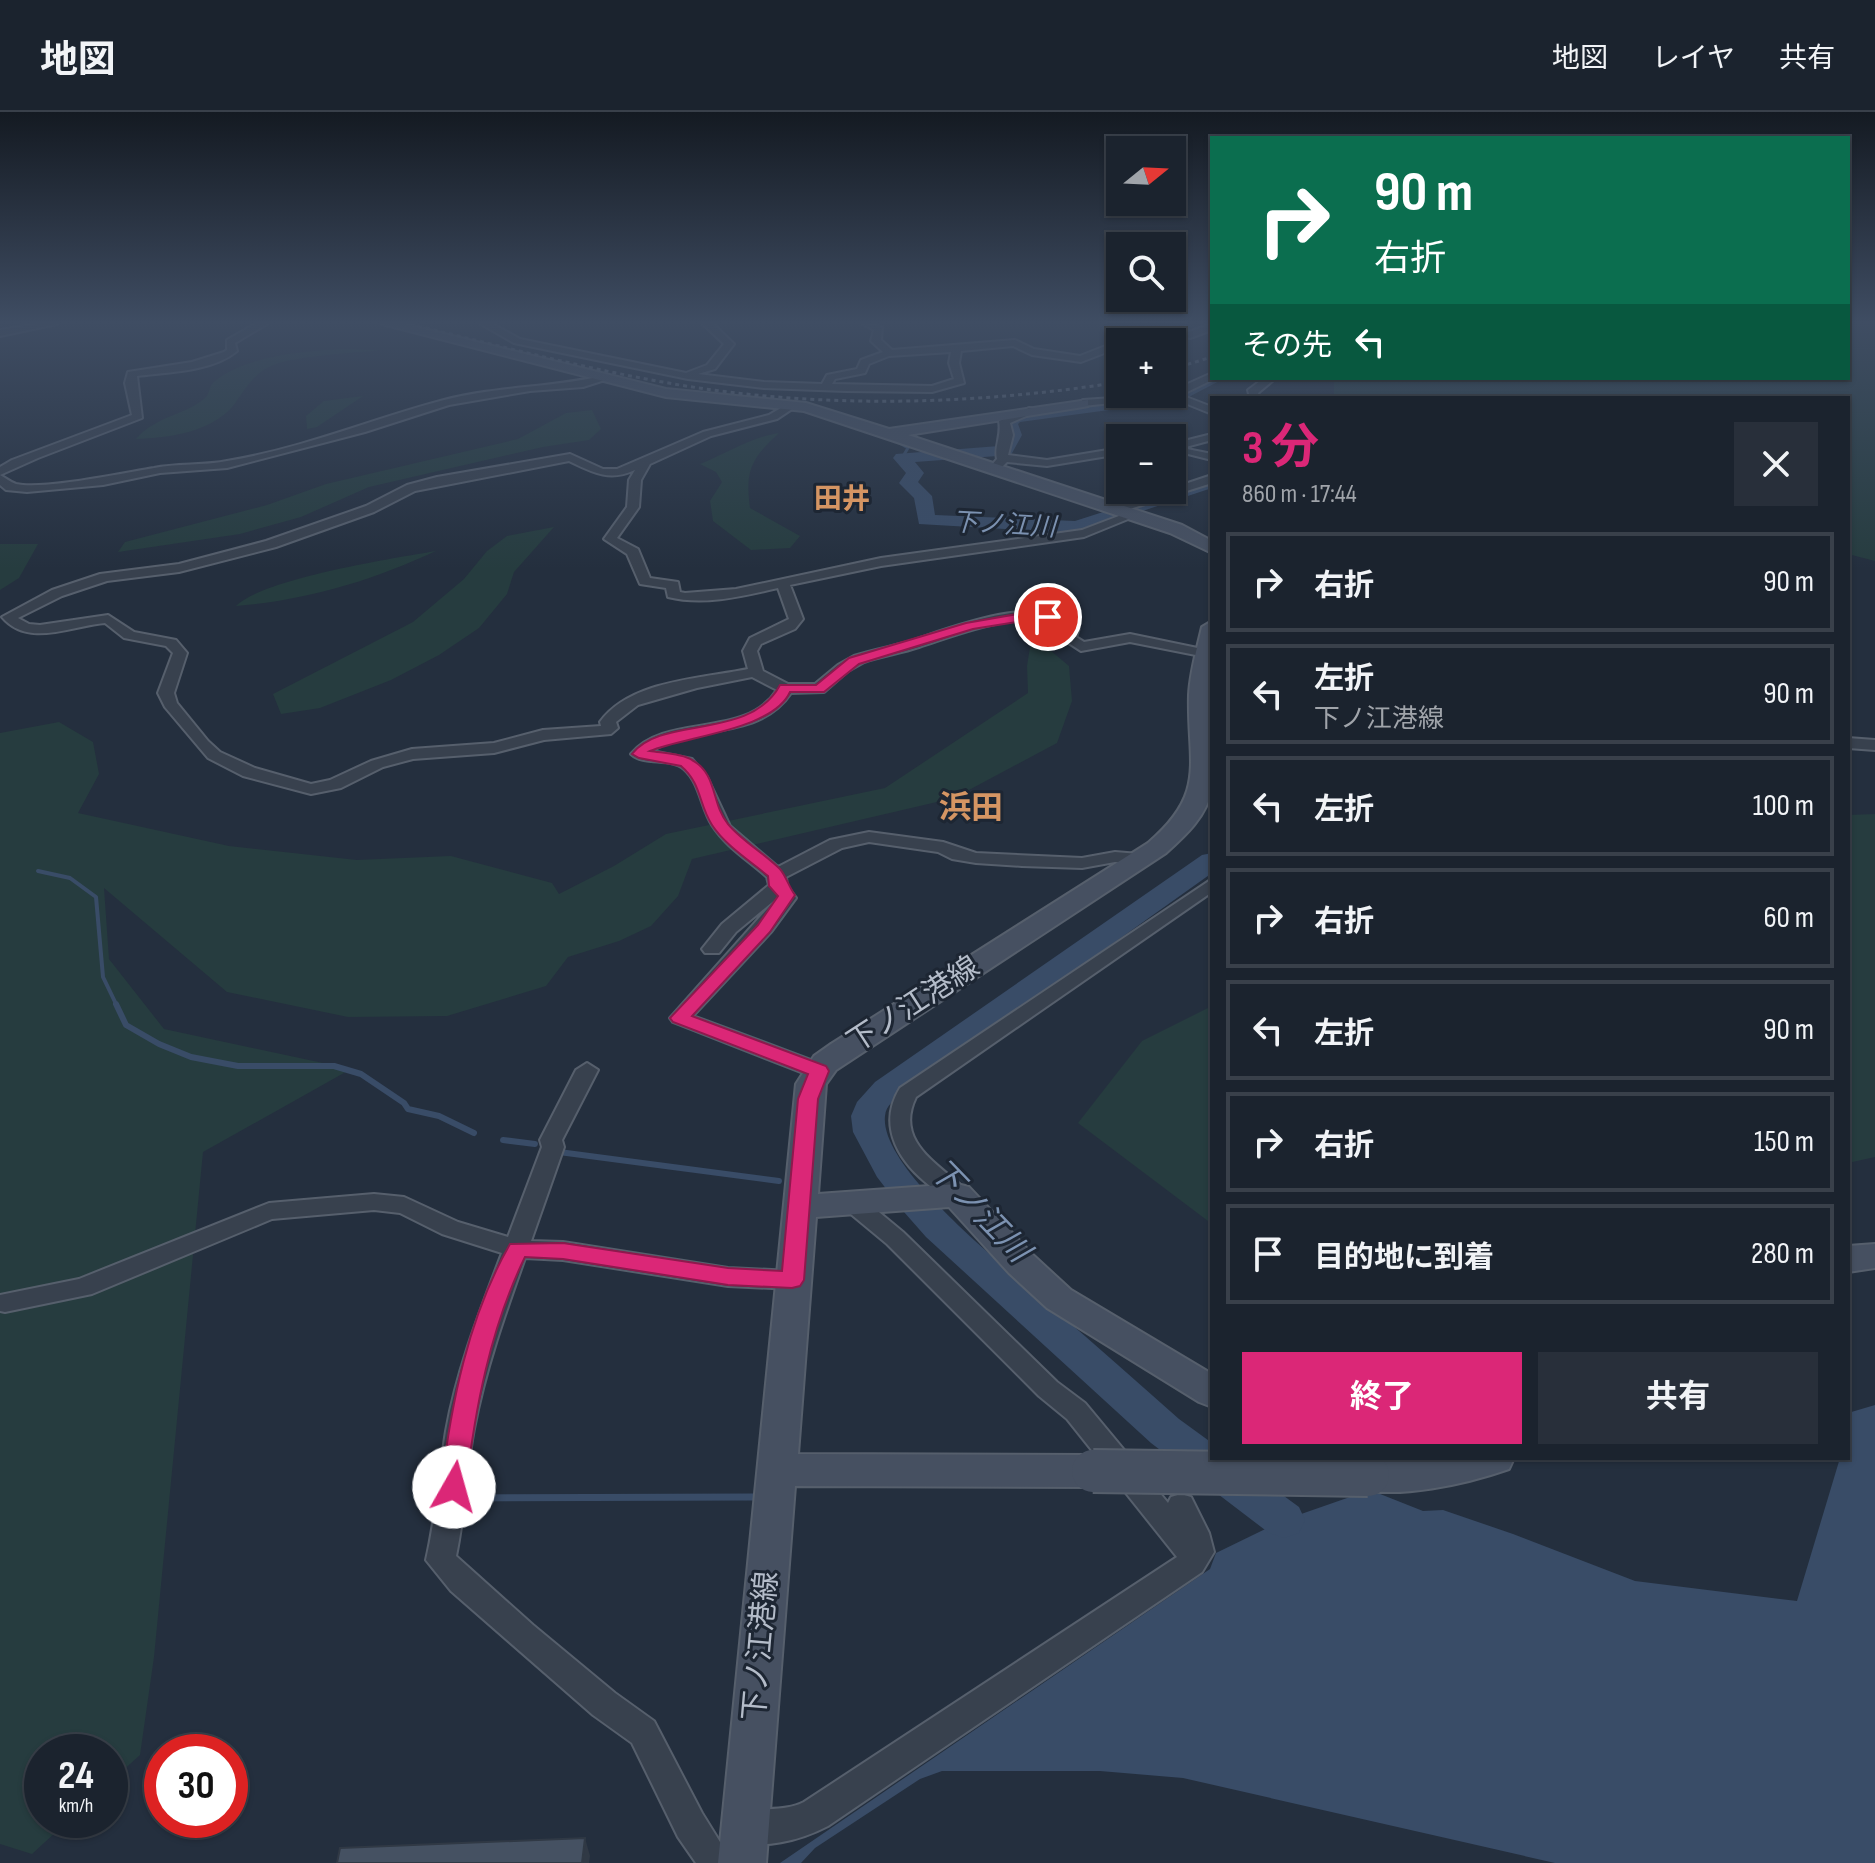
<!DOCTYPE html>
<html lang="ja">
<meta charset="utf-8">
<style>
body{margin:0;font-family:"Sofia Sans Condensed","Noto Sans JP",sans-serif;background:#282f3a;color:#f1f3f6;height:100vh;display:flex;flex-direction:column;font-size:30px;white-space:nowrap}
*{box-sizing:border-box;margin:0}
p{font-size:26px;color:#a0a4aa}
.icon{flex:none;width:44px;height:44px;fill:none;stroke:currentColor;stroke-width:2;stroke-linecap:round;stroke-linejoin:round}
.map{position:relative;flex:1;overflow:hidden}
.sheet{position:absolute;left:1210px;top:284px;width:640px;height:1064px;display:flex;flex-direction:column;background:#1b232e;border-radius:0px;box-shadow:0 2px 6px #0004,0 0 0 2px #39404a}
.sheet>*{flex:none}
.guide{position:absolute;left:1210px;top:24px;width:640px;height:244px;border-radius:0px;box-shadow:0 2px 6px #0004,0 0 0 2px #39404a;background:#0b6e4f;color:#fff;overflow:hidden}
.needle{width:52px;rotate:72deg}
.buttons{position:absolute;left:1106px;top:24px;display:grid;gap:16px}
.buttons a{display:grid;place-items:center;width:80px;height:80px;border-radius:0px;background:#1b232e;box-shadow:0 2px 6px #0004,0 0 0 2px #39404a;font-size:40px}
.speed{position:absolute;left:24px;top:1622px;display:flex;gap:16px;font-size:40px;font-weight:700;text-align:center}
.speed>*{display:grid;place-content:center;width:104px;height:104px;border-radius:50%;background:#1b232e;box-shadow:0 2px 6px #0004,0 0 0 2px #39404a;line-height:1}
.speed small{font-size:20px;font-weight:400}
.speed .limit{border:12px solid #d22;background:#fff;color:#111}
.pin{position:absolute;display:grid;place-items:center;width:68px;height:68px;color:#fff;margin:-34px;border:4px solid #fff;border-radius:50%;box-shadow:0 2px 8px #0007}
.me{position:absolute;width:88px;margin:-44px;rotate:7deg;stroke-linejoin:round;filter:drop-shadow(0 0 6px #0008)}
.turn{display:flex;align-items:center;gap:28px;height:168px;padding:0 32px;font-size:36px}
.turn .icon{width:104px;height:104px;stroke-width:2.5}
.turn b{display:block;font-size:56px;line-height:68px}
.then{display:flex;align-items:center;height:76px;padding:0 32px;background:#0003;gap:16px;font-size:30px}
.round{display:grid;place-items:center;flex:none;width:84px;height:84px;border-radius:0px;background:#282f3a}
.headline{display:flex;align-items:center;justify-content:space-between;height:136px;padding:0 32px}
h1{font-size:48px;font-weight:700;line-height:60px;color:#db2777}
.primary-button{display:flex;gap:16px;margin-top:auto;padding:16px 32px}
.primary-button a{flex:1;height:92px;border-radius:0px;background:#db2777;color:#fff;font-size:32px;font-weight:700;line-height:92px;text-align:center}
.primary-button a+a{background:#282f3a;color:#f1f3f6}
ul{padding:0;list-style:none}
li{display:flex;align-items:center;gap:24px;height:100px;margin:0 16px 12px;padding:0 16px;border:4px solid #39404a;border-radius:0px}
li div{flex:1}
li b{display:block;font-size:30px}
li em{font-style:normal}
header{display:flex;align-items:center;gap:48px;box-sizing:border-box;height:112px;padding:0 40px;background:#1b232e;border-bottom:2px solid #39404a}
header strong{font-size:38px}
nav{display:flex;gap:44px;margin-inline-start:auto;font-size:28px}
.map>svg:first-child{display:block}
.green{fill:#263c3f}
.water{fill:#394c67}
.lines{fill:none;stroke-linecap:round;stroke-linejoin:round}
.stream-far3{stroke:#394c67;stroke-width:3}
.stream-far2{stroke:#394c67;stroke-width:4}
.stream-far1{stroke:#394c67;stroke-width:6}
.stream{stroke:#394c67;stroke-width:7}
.river{fill:#394c67;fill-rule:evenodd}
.street-casing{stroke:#565f6c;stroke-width:4}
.secondary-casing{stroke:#565f6c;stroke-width:4}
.street{fill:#38414e;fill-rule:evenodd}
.secondary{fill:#465061;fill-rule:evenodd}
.rail{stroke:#5a6575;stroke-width:3;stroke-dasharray:4 4;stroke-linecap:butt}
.secondary-bridge-casing{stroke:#565f6c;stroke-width:46;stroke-linecap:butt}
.secondary-bridge{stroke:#465061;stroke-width:42}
.shaded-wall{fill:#303945}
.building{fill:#455162;stroke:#303945;stroke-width:2}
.route{fill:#db2777;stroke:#8e194d;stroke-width:2}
.labels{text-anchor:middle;stroke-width:6;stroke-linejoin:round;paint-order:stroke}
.far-water-label{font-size:26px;font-style:italic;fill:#7c92b1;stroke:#1d2633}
.far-quarter-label{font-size:28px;font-weight:bold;fill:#d59563;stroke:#1d2633}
.street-label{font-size:30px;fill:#b4bcc9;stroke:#1d2633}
.neighbourhood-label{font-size:32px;font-weight:bold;fill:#d59563;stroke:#1d2633}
.water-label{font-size:32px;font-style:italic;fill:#7c92b1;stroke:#1d2633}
</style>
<header>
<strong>地図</strong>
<nav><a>地図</a><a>レイヤ</a><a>共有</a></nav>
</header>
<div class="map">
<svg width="1875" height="1751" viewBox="0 0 1875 1751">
<rect width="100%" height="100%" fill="#242f3e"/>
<!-- green -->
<g class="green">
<polygon points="1848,212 1875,212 1875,449 1848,442 1848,286 1334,286 1334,266 1848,266"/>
<path d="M347,237L381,238C355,241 292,244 271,254C253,262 244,279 233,294C211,320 169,326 136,327C155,304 189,302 206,285C210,280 209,273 215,269C244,244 309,238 347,237Z"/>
<polygon points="363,284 317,315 307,317 306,304 324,289"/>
<polygon points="592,298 601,317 589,328 543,335 369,375 301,405 240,422 118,440 125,430 267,393 326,372 518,327 566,301"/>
<path d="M779,321C751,347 745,358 750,396L800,424L790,436L751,438L713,409L710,389L722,370L716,360L700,352C726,342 751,325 779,321Z"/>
<polygon points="554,415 514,460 507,482 479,516 439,543 391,568 320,596 281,602 273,582 413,510 464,467 487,439 507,424"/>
<polygon points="0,432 38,432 19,466 0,478"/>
<path d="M436,439C371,469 308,488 236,494C262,467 394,446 436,439Z"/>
<polygon points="1032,523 1069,554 1072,589 1057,631 954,686 692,747 678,784 651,814 619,829 568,845 546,874 447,904 348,905 227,880 104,776 109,847 164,917 351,957 203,1040 154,1545 140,1643 110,1670 110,1640 42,1640 42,1708 69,1708 32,1742 0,1732 0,621 59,610 93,630 99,662 78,701 229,734 357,748 451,744 552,771 559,782 614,754 666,722 885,676 1028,581 1027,554"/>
<polygon points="1875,702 1875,1045 1848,1051 1848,703"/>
<polygon points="1212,894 1212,1112 1078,1011 1142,929"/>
</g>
<!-- water -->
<polygon class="water" points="1875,1293 1875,1751 1555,1751 1183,1666 1100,1659 942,1659 920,1667 815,1736 801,1751 780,1751 1210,1457 1216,1441 1284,1408 1370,1378 1423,1399 1443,1398 1513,1422 1635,1469 1797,1489 1840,1346 1848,1346 1848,1301"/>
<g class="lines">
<!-- stream-far3 -->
<polyline class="stream-far3" points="896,329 908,336 902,346"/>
<!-- stream-far2 -->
<polyline class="stream-far2" points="38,759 70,766 96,785 103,865 117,894"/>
<!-- stream-far1 -->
<g class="stream-far1">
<polyline points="116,892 126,913 159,932 191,945 238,954 334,954 361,962 404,991 408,997 439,1004 474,1021"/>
<polyline points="503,1028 535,1032"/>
<polyline points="559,1040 779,1069"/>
</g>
<!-- stream -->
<polyline class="stream" points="461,1386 753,1385"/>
<!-- river -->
<g class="river">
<polygon points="1212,263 1212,266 1225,266 1183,288 1020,310 1018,312 1022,323 1011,343 915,350 924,361 918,370 932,384 935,403 1075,409 1212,365 1212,376 1076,421 919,412 914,386 899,371 906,361 893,346 896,342 999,334 1006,323 1001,311 1009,303 1172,282"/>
<path d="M1212,741V761L903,981C895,987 886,993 885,1004C879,1058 1016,1163 1055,1198C1097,1234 1138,1271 1179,1307L1212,1331V1346H1232L1299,1395L1305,1408L1299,1421L1284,1426L1269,1421L1151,1331L926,1125L904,1100L877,1065L853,1020L851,1004L857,990L875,970L1202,743Z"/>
</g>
<!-- street casing -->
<g class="street-casing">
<g id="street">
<polygon points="37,212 57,212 0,224 0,218"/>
<path d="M255,212H267L235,231L237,239C212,260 167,260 137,264L142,306L38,346L0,363C6,366 10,370 16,372C44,378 123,361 154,356C178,351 203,354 227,349C301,337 372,307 444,288C497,274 553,276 606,263L611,266L583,275L530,279L449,293L365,320L227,356L160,361L103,373L27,380L6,378L0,373V355L12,348L132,303L125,271L128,260L192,250L224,240L227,238V228Z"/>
<path d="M481,212H493L520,227L686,261L707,253L724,232L703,212H713L734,232L715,257L698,262L764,270L822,272L827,263L857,257L861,248L883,240L871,229L874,218L863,212L882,215L881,228L892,238L1015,228L1034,237L1080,244L1141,220L1168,215L1189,220L1212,212V218L1190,226L1168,221L1120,230V235L1081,250L1032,243L1013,234L961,239L959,251L964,271L932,280L846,279L764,276L688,267L514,231ZM951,240L949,251L954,267L932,274L832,272L835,267L865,261L869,252L889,244Z"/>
<polygon points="1212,261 1212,266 1216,266 1181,283 1212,295 1212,302 1170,285 1083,294 1078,291 1083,288 1172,282 1172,279"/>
<polygon points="1264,266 1276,266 1258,281 1260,286 1250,286 1248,278"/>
<path d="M791,290L796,293L795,295L777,307L711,324L650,352L641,368L639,395L617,426L638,437L650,466L678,470L680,480L685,481L736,477L881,446L1082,418L1132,399L1138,403L1084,425L881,454L790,473L803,507L795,517L761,532L757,539L763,559L788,572H815L838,553L854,544C872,538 890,535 908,530C951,516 1043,478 1079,516L1076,525L1084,530L1130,522L1212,539L1211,544L1206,545L1130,530L1081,539L1061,526L1064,517C1028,493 957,523 919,535C901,541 882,544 864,550L848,559L824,580L791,581C759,629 695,611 652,639L692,647L707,665L730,714L778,755L830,728L869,720L943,730L976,741L1082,746L1115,740L1139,742L1148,747L1139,752L1115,750L1082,756L1022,754L976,751L952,747L938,740L869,730L842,736L786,765L787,774L796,786L771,820L693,904L827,954L830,959L827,964H811L673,910L670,906L777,786L736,820L719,841H705L702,837L722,812L769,773L767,765C748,748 726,735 712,713C701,696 700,671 684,657C670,645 644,654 631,642C667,600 745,628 777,578L752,565L697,576L638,593L616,610L618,616L611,622L544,628L494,641L413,647L383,655L341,676L311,682L243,664L208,646L165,595L158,581L173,541L166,534L124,526L105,511C71,514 28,536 2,505L52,478L100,462L179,452L266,429L366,394L407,373L437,365L570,342L603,357H617L703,320L769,303ZM569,349C592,360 609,370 635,358L629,368L627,395L604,427L627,442L640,472L666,476L668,485C704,494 743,484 778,476L789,507L750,526L743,539L748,557C700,567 631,568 600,610L601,614L543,618L494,631L412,637L371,649L330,668L311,672L255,656L220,640L208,629L177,591L174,581L187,541L176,528L134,520L108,503L40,513L29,512L18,506L62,484L107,469L179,460L276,435L374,400L415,379Z"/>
<path d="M1029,296L1033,297V301L1010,311L1013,323L1008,343L1047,348L1120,336V342L1047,354L1007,350L999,358H991L989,356L997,347C994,334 1002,324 999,309Z"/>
<polygon points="1212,322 1212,328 1182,336 1212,342 1212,348 1172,338 1172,332"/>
<polygon points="1212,363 1212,371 1117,401 1107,398"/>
<polygon points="1848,626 1875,628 1875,638 1848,636"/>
<path d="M1212,767V780L916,985C894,1030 939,1052 965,1077L969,1083L965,1089C950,1093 945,1084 933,1076C900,1052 876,1015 900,976Z"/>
<path d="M587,951L598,958L562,1028L564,1035L531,1129L563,1130L728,1156L792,1159L801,1161L804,1168L801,1175L792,1177L728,1174L563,1148L525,1146C505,1202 485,1258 474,1317C466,1359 465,1402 456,1444L533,1513L615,1581L654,1609L702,1701L733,1751H696L678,1725L632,1631L593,1603L451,1479L426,1448C436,1405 439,1362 446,1319C457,1257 480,1199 502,1141L442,1122L400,1101L374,1098L272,1107L92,1182L5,1200L0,1199V1183L79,1167L269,1091L374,1082L404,1085L458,1110L508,1125L542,1035L540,1028L576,958Z"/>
<path d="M854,1084L862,1086L903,1120L1057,1270L1085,1291L1168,1391L1171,1385L1181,1382L1191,1385L1209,1421L1214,1440L1202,1460L828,1714C801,1728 762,1739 733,1727L728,1715L733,1703C756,1694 783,1701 804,1690L1177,1445L1067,1307L1039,1284L887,1132L846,1098L842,1092L846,1086Z"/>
</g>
</g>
<!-- secondary casing -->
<g class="secondary-casing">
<g id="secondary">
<polygon points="382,212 404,212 666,277 806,291 889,317 1088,288 1088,294 1083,295 908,323 1182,413 1212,429 1212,441 1170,421 804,299 666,285"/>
<path d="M1212,509V677C1206,705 1186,723 1166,741L836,958L826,972L818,1082L957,1072L969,1075L1033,1143L1071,1178L1212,1262V1295L1199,1290L1047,1196L1009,1161L949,1095L816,1105L798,1342L1093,1343L1107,1347L1112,1359L1107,1371L1093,1375L795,1374L766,1751H718L796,972L814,944L831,932L1148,731C1208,680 1187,651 1189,583C1190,560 1197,537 1202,515Z"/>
<polygon points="1875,1132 1875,1156 1848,1160 1848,1134"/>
<path d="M1514,1346L1509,1357C1469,1371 1395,1389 1354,1375L1348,1363L1354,1351L1368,1347Z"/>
</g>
</g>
<!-- street -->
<use href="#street" class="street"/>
<!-- secondary -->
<use href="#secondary" class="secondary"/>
<!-- rail -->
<g class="rail">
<path d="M410,212C513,237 615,265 720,279C853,296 987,291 1120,270"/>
<polyline points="1172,257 1212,245"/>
</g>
<!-- secondary-bridge casing -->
<g class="secondary-bridge-casing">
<polyline id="secondary-bridge" points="1093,1359 1368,1363"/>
</g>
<!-- secondary-bridge -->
<use href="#secondary-bridge" class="secondary-bridge"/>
</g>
<!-- shaded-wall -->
<polygon class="shaded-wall" points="585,1726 590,1744 589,1751 582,1751"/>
<!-- building -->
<polygon class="building" points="585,1726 582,1751 337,1751 340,1736"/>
<!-- sky -->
<linearGradient id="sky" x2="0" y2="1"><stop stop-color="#141a22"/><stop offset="0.46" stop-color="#3f4d63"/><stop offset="1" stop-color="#3f4d63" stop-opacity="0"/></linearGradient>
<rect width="1875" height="457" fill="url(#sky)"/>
<!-- route -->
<path class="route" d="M1023,501H1048L1054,505L1048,509H1023L973,517L859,552L824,580H790C773,618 686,624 650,639C662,641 681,641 692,648C718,662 711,692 728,712C742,729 764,741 780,757C786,764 789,775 795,783L770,820L692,904L826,954L829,959L818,987L804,1168L800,1174L792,1176L728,1173L563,1147L525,1145C490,1217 475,1297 466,1375L463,1383L454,1386L445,1383L441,1375C451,1292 468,1205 510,1132L563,1131L728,1156L782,1159L798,987L808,962L673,910L670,906L758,813L778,784L769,774L768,764C750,749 725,733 712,713C698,691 702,672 681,654L639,646L632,642C662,603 750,629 780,573H816L849,546L966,511Z"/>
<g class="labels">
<!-- far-water labels -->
<g class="far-water-label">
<text transform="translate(1004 412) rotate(3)" y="9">下ノ江川</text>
</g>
<!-- far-quarter labels -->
<g class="far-quarter-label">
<text x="842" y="396">田井</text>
</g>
<!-- street labels -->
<g class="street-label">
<text transform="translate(913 892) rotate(-33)" y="10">下ノ江港線</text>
<text transform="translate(760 1534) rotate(-85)" y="10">下ノ江港線</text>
</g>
<!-- neighbourhood labels -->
<g class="neighbourhood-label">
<text x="971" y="706">浜田</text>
</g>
<!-- water labels -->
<g class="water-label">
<text transform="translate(980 1098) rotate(46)" y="11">下ノ江川</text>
</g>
</g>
</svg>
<div class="buttons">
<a><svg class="needle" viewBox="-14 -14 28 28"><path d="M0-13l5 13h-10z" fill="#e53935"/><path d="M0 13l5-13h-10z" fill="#a0a4aa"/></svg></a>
<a><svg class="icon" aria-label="search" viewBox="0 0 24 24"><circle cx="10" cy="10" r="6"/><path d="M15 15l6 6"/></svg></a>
<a>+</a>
<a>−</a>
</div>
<div class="speed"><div>24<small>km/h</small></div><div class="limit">30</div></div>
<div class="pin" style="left:1048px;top:505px;background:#d93025"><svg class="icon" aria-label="arrive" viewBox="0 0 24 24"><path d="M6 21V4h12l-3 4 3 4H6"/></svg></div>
<svg class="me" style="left:454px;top:1375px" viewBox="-20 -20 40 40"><circle r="19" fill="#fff"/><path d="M0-13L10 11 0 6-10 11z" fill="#db2777"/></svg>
<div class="guide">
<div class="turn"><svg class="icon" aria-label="right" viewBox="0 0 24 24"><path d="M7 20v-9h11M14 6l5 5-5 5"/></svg><div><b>90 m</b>右折</div></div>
<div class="then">その先<svg class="icon" aria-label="left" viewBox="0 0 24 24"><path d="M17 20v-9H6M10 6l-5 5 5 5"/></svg></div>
</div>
<section class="sheet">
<div class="headline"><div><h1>3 分</h1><p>860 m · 17:44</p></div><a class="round"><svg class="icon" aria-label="close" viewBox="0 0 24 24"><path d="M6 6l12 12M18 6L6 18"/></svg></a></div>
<ul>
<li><svg class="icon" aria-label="right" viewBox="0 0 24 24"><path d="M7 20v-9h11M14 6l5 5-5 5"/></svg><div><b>右折</b></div><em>90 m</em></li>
<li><svg class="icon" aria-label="left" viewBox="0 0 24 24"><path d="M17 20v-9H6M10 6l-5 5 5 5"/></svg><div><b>左折</b><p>下ノ江港線</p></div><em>90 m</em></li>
<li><svg class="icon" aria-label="left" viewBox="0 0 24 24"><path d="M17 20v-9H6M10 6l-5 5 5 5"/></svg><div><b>左折</b></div><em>100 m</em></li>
<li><svg class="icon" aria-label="right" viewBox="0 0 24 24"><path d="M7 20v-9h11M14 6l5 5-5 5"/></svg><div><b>右折</b></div><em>60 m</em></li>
<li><svg class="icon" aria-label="left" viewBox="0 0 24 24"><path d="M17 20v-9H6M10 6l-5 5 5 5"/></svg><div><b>左折</b></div><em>90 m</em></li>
<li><svg class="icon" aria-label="right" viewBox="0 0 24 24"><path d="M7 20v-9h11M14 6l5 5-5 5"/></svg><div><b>右折</b></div><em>150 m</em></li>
<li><svg class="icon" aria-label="arrive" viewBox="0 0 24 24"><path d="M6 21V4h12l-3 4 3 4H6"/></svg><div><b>目的地に到着</b></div><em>280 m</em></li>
</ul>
<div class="primary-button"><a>終了</a><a>共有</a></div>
</section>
</div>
